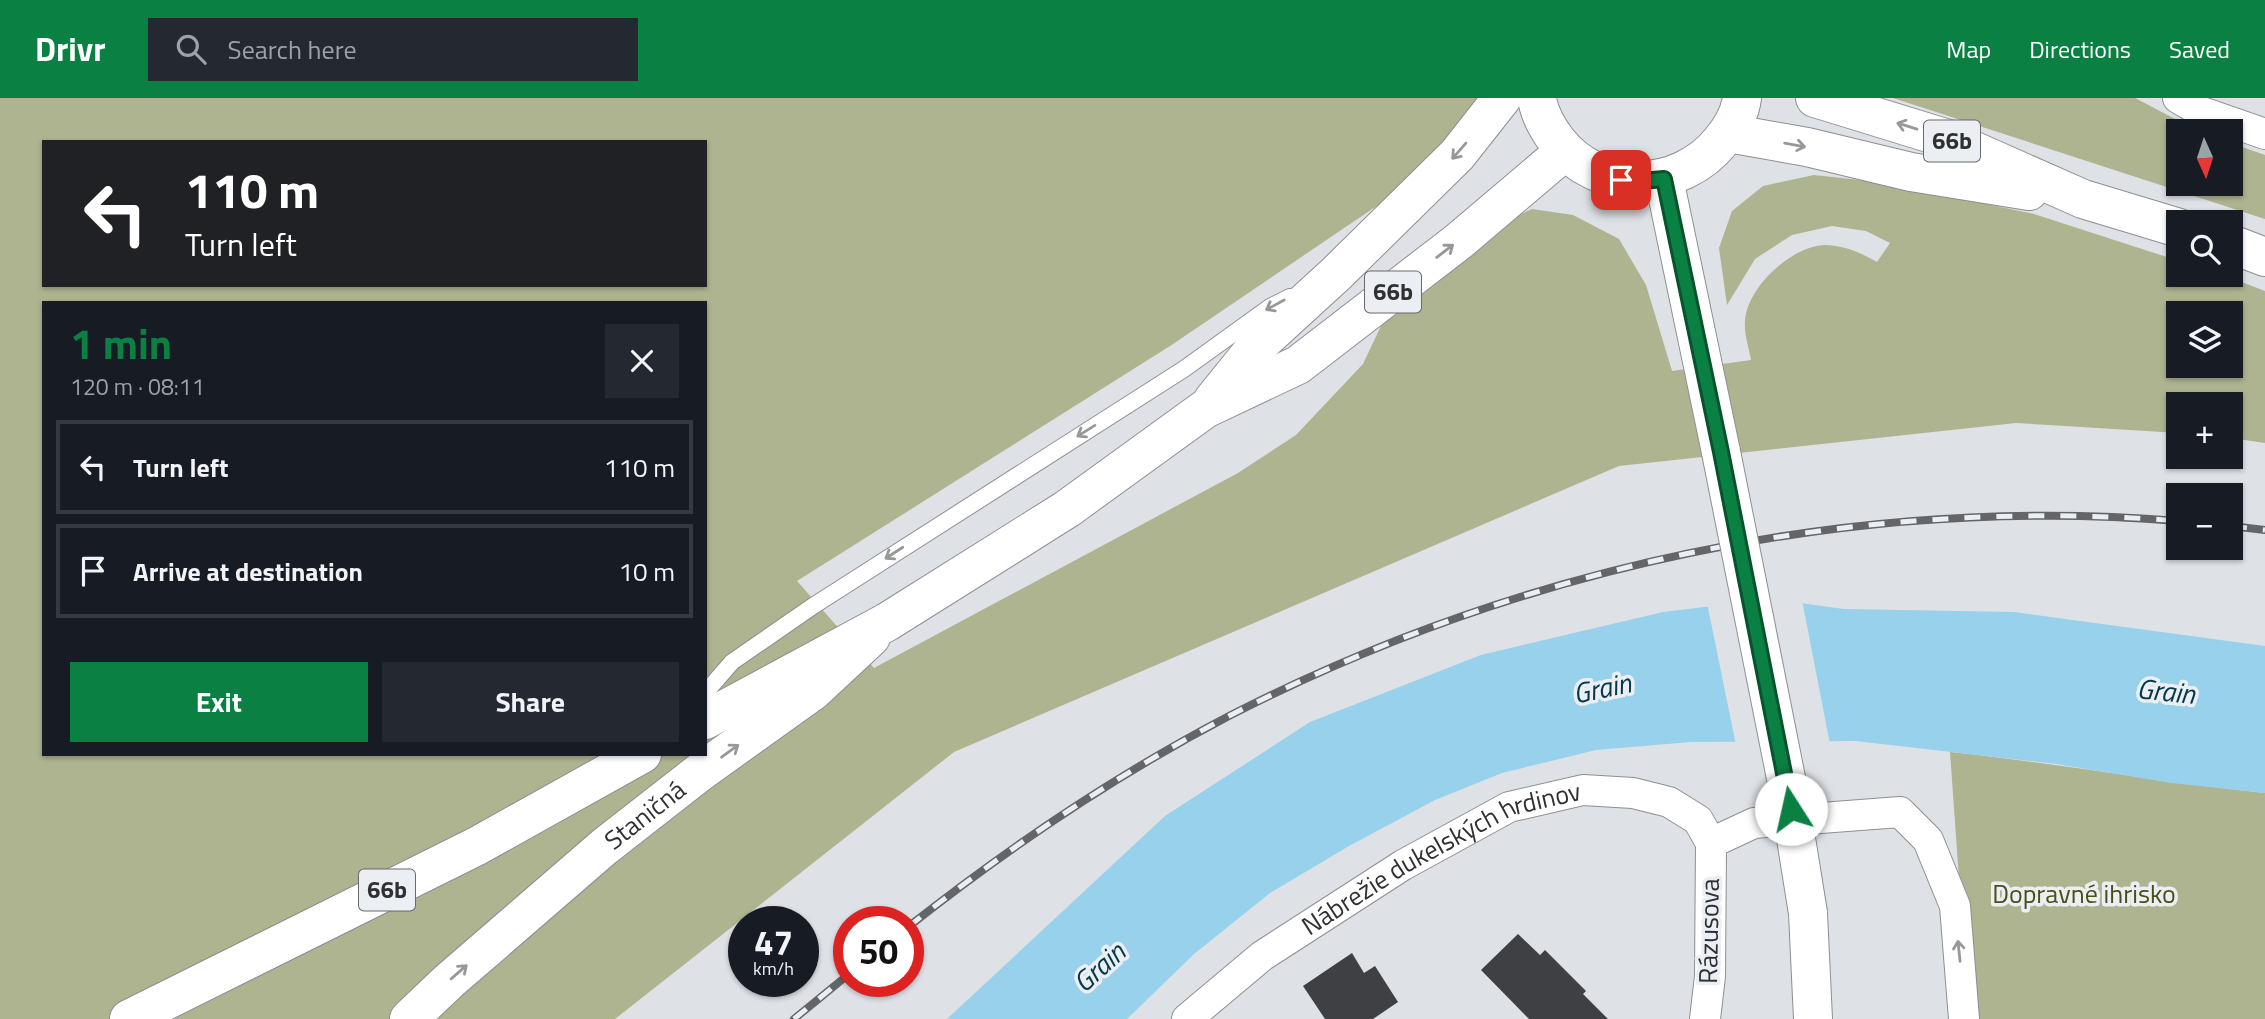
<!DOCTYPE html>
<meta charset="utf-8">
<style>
body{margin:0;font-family:"Titillium Web",sans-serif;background:#242831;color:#f1f3f6;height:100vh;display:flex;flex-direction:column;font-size:26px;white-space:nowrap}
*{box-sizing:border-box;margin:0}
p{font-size:23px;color:#9ea1a6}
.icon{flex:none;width:38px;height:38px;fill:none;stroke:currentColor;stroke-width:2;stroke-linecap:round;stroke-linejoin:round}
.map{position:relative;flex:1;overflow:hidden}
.panel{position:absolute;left:42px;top:203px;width:665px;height:455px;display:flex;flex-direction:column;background:#171b24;border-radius:0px;box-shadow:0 2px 5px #0004}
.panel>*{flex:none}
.hud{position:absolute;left:42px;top:42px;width:665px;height:147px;border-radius:0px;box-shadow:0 2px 5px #0004;background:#202124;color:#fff;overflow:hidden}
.needle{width:46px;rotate:177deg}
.buttons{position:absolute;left:2166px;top:21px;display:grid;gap:14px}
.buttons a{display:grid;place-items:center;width:77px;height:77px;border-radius:0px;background:#171b24;box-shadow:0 2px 5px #0004;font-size:35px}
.speed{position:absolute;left:728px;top:808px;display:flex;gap:14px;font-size:35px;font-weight:700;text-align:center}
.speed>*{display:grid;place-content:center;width:91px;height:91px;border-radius:50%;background:#171b24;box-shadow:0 2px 5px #0004;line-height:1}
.speed small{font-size:18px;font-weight:400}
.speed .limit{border:10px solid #d22;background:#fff;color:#111}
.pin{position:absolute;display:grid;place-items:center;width:60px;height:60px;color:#fff;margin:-30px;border-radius:14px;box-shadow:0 4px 10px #0006}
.me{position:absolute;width:77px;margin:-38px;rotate:350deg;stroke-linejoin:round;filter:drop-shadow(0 0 5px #0008)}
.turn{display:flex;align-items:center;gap:24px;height:147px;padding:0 28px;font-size:32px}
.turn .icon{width:91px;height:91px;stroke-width:2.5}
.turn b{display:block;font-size:49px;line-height:60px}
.round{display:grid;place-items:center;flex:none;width:74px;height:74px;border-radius:0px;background:#242831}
.summary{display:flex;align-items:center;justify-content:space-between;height:119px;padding:0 28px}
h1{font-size:42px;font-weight:700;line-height:52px;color:#0b8043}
.primary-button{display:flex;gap:14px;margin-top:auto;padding:14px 28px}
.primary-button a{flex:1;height:80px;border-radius:0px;background:#0b8043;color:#fff;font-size:28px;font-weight:700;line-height:80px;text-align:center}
.primary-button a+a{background:#242831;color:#f1f3f6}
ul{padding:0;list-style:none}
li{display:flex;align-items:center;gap:21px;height:94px;margin:0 14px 10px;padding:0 14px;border:4px solid #363941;border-radius:0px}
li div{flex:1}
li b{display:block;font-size:26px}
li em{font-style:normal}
header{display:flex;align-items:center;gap:42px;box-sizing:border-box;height:98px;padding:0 35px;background:#0b8043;color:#fff}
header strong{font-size:33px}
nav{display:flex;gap:38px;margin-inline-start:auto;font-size:24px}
.search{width:490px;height:63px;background:#242831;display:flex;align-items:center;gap:18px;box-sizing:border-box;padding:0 24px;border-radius:0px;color:#9ea1a6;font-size:26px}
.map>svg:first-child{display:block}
.green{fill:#aeb390;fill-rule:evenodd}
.water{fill:#97d1eb}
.pier{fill:#dee1e6}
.building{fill:#3e4044}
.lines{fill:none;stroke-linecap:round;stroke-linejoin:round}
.lane-casing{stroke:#8c8f94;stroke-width:18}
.street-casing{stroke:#8c8f94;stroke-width:32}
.secondary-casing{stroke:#8c8f94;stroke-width:40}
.primary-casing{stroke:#8c8f94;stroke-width:40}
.lane{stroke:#fff;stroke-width:16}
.street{stroke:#fff;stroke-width:30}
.secondary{stroke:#fff;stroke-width:38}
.primary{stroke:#fff;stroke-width:38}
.rail-casing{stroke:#636568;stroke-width:8}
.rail{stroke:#ebeef3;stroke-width:5;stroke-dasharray:16;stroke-linecap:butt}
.secondary-bridge-casing{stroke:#8c8f94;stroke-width:40;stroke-linecap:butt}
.secondary-bridge{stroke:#fff;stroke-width:38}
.oneway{stroke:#979898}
.route-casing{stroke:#07532c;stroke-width:18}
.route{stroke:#0b8043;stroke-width:12}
.labels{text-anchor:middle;stroke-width:7;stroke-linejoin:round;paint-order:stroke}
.shield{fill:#ebeef3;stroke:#67696c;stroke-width:2}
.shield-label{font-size:24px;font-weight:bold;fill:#2f3032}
.street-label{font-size:26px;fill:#2f3032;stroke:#ebeef3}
.park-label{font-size:26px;fill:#4a4f15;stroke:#ebeef3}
.water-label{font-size:28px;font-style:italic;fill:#04384a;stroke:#ebeef3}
</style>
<header>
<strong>Drivr</strong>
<div class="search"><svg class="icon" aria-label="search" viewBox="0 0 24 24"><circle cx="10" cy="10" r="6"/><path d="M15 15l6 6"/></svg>Search here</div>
<nav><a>Map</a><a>Directions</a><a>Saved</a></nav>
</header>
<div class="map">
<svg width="2265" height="921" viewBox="0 0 2265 921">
<rect width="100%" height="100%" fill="#dee1e6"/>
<!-- green -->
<g class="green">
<path d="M0,0H1485L1482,8L1384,103L1170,248L797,483L874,570L1238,375L1296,337L1363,266L1388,213L1494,129L1532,111L1573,117L1619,141L1646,187L1672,273L1751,262C1749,250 1744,236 1745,224C1746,190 1792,147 1826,147C1846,148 1861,155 1877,164L1890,145L1866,133L1832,128L1792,137L1755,161L1727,207L1719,150L1732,113L1763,88L1814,77L1887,85L2034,116L2179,163V177H2223L2265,193V345L2231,340V306H2179V335L2016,325L1619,368L954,654L615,921H0ZM44,44H705V187H44ZM44,205H705V656H44ZM2179,215H2231V268H2179Z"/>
<polygon points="1893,0 2135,0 2198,33 2179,33 2179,86 2231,86 2231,45 2265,57 2265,121"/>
<path d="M1950,654C2056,665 2160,684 2265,695V921H1969Z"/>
</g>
<!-- water -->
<polygon class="water" points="1771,501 1844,511 2014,514 2265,548 2265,695 2171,685 2056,666 1856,643 1691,644 1596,652 1502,675 1435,702 1349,748 1270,795 1194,856 1127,921 947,921 1165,718 1310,624 1481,557 1663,514"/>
<!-- pier -->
<polygon class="pier" points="1771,498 1802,502 1830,646 1736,647 1707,505"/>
<!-- building -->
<g class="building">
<polygon points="1518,836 1540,857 1545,852 1586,893 1583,896 1608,921 1529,921 1481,872"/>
<polygon points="1352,855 1364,875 1375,868 1398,904 1373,921 1325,921 1303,888"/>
</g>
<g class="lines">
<!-- lane casing -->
<g class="lane-casing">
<polyline id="lane" points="705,595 732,564 813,508 1184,271 1270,209 1290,199"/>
</g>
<!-- street casing -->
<g class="street-casing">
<g id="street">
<polyline points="2178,0 2202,14 2265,36"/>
<polyline points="1711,745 1754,725 1900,714 1928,742 1955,808 1964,921"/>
<path id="s1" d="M1187,921L1262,858L1403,767L1509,709L1583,692L1633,695L1669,704L1698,722L1711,745L1710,878L1705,921"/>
</g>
</g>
<!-- secondary casing -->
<g class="secondary-casing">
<g id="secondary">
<polyline points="1664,81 1721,354"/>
<polyline points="1808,815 1813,921"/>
<path id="s2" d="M409,921L449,883L604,749L700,674L813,593L871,539"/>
</g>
</g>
<!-- primary casing -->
<g class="primary-casing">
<g id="primary">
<path d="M1537,0C1539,16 1548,31 1557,43C1599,97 1680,94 1721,43C1731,31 1740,15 1742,0"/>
<polyline points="1815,0 1945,40 2083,101 2179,130"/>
<polyline points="1728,35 1807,49 1911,74 2029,93"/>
<polyline points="2231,146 2265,159"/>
<polyline points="1213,302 1255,250 1336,176 1457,57 1502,0"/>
<polyline points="705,622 887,524 1067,411 1205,311 1298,267 1459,143 1565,53"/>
<polyline points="129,921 477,748 642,656"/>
</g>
</g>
<!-- lane -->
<use href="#lane" class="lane"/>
<!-- street -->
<use href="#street" class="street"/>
<!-- secondary -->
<use href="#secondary" class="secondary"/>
<!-- primary -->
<use href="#primary" class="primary"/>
<!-- rail casing -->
<g class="rail-casing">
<g id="rail">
<polyline points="2231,428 2265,432"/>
<path d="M908,829C1008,750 1116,677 1229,618C1519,469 1853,397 2179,423"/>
<polyline points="794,921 849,876"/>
</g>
</g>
<!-- rail -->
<use href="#rail" class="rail"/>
<!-- secondary-bridge casing -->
<g class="secondary-bridge-casing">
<polyline id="secondary-bridge" points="1721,354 1787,685 1808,815"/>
</g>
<!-- secondary-bridge -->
<use href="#secondary-bridge" class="secondary-bridge"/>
</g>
<!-- one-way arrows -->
<defs><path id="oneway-shaft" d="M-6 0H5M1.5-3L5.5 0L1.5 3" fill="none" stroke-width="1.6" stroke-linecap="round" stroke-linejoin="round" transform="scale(1.75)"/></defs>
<g class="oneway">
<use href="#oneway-shaft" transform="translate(1907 28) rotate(-163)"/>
<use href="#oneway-shaft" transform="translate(1795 47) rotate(10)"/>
<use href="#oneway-shaft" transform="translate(1459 53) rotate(131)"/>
<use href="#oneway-shaft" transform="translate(1445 153) rotate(-38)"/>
<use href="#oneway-shaft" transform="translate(1275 207) rotate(151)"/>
<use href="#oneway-shaft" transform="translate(1086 333) rotate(148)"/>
<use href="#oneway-shaft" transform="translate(894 455) rotate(147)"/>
<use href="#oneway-shaft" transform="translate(730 653) rotate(-36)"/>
<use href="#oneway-shaft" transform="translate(1959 853) rotate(-96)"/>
<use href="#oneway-shaft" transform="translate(459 874) rotate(-41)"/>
</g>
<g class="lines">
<!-- route casing -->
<g class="route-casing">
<polyline id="route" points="1621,82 1642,83 1664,81 1721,354 1791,711"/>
</g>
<!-- route -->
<use href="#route" class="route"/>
</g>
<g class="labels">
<!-- shield labels -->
<g class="shield">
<rect x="1924" y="22.5" width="56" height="41" rx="5"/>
<rect x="1365" y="173.5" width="56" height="41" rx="5"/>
<rect x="359" y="771.5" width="56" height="41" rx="5"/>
</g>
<g class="shield-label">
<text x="1952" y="51">66b</text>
<text x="1393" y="202">66b</text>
<text x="387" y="800">66b</text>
</g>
<!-- street labels -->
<g class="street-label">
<text dy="9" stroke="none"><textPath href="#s2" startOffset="312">Staničná</textPath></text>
<text dy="9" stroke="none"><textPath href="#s1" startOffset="304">Nábrežie dukelských hrdinov</textPath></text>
<text transform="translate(1709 833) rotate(-89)" y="9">Rázusova</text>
</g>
<!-- park labels -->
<g class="park-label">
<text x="2084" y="805">Dopravné ihrisko</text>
</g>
<!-- water labels -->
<g class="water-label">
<text transform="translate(1602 590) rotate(-12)" y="10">Grain</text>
<text transform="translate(2166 593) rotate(6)" y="10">Grain</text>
<text transform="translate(1099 869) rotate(-42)" y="10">Grain</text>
</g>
</g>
</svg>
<div class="buttons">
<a><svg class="needle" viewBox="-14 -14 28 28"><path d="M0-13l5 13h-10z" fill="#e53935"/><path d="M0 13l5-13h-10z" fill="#9ea1a6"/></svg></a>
<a><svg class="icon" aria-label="search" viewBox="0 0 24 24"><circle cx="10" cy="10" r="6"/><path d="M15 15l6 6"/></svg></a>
<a><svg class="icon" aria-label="layers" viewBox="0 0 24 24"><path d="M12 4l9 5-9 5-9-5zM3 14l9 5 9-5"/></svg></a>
<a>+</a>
<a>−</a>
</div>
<div class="speed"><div>47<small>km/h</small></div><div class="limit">50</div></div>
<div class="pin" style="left:1621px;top:82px;background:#d93025"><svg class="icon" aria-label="arrive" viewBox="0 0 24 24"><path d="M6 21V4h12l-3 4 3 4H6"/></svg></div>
<svg class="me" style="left:1791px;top:711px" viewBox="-20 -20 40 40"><circle r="19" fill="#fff"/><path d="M0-13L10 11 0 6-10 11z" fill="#0b8043"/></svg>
<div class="hud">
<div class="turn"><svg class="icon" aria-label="left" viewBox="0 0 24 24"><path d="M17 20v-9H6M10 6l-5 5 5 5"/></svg><div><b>110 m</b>Turn left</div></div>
</div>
<section class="panel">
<div class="summary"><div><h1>1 min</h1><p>120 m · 08:11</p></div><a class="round"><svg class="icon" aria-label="close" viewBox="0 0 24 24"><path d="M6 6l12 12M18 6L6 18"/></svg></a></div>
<ul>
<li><svg class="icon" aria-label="left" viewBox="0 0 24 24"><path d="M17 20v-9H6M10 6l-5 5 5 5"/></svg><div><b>Turn left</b></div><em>110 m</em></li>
<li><svg class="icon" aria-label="arrive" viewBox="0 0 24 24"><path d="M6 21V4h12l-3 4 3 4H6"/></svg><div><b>Arrive at destination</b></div><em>10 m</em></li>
</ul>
<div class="primary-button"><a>Exit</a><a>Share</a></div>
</section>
</div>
